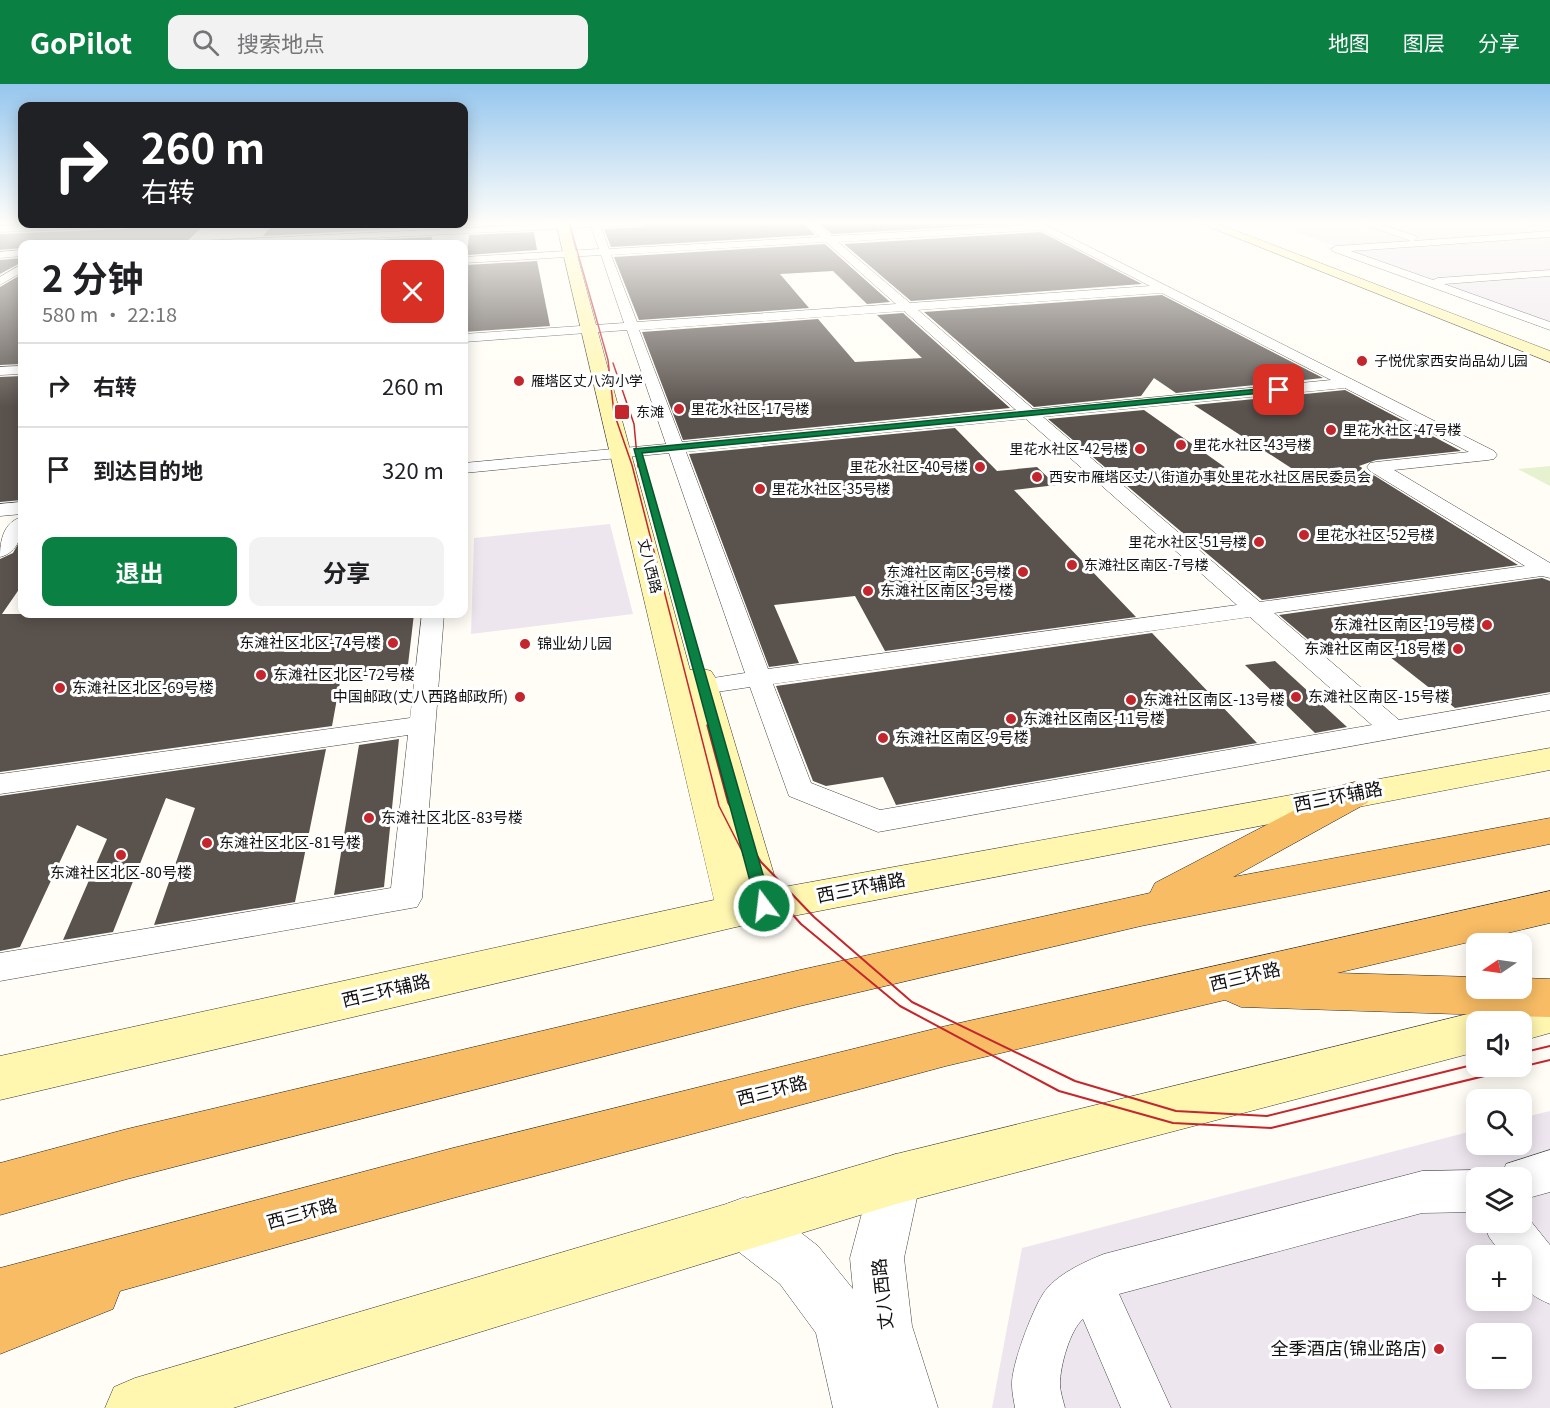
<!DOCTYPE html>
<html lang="zh">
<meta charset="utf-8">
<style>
body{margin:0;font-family:Georgia,"Noto Sans SC",serif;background:#f2f2f2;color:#202124;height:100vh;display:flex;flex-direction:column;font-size:22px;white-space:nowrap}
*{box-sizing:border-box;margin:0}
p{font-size:20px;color:#757577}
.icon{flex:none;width:33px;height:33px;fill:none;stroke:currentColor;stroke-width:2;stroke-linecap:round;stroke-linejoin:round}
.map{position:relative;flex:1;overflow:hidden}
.sheet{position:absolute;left:18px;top:156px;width:450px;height:378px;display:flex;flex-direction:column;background:#fff;border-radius:12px;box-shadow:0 3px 15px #0003}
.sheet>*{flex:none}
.hud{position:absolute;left:18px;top:18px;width:450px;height:126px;border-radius:12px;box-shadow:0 3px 15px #0003;background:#202124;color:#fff;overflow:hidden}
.needle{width:39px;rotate:257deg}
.controls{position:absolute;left:1466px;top:849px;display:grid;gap:12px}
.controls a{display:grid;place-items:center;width:66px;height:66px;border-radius:12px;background:#fff;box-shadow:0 3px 15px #0003;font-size:30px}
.pin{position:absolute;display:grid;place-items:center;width:51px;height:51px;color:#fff;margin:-26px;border-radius:12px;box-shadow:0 3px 9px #0006}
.me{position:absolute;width:66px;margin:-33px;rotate:345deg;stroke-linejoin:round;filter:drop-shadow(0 0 4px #0008)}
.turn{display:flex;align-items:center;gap:21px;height:126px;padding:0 24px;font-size:27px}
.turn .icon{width:78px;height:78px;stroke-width:2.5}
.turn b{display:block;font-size:42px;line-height:51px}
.round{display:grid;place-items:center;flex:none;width:63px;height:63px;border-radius:12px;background:#f2f2f2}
.overview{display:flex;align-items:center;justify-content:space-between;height:102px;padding:0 24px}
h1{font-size:36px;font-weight:700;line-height:45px}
.cta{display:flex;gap:12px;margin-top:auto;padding:12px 24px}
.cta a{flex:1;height:69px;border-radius:12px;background:#0b8043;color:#fff;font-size:24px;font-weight:700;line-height:69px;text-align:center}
.cta a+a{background:#f2f2f2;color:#202124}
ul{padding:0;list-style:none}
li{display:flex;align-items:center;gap:18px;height:84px;padding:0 24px;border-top:2px solid #e0e0e0}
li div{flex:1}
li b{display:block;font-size:22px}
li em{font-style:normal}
header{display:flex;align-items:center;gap:36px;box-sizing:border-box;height:84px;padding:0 30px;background:#0b8043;color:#fff}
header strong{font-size:28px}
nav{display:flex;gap:33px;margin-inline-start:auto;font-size:21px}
.search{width:420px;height:54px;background:#f2f2f2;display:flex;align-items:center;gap:15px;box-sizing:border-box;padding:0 21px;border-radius:12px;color:#757577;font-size:22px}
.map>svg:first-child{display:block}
.industrial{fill:#eee6ef;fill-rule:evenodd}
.pitch{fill:#e6f2cf}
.building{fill:#5a524d}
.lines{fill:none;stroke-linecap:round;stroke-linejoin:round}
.minor-casing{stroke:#444;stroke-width:1}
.tertiary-casing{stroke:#444;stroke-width:1}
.secondary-casing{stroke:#333;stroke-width:1}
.trunk-casing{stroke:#222;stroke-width:1}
.minor{fill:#fff;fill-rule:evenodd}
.tertiary{fill:#fff;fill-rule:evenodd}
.secondary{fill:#fff6b0;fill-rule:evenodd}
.trunk{fill:#f7bc64;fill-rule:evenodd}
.tram-far1{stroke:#c4262e;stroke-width:1.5}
.tram{stroke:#c4262e;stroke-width:2}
.route{fill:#0b8043;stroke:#07532c;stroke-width:1.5}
.poi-dot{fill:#c4262e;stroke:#fff;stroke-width:2}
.labels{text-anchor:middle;stroke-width:6;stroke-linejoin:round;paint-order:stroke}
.far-poi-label{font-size:14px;fill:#111;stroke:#fff;text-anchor:start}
.far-street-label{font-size:14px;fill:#111;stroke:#fff}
.poi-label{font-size:15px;fill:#111;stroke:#fff;text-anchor:start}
.near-street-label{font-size:18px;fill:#111;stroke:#fff}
.near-poi-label{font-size:18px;fill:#111;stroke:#fff;text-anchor:end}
</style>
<header>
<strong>GoPilot</strong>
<div class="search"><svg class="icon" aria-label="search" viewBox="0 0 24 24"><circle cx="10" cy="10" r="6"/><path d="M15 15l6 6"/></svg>搜索地点</div>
<nav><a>地图</a><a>图层</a><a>分享</a></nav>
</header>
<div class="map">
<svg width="1550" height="1324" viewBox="0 0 1550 1324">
<rect width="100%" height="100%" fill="#fffdf5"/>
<!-- industrial -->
<g class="industrial">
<polygon points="1266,138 1550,138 1550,245 1326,164 1335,162"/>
<polygon points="610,440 633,530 471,550 474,454"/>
<path d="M1550,1027V1324H992L1022,1164L1476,1046V1060H1521V1034ZM1476,1094H1521V1138H1476ZM1476,1172H1521V1216H1476ZM1476,1250H1521V1294H1476Z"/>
</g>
<!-- pitch -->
<polygon class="pitch" points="1550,382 1550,402 1518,385"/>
<!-- building -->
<g class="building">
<polygon points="670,138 803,138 815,151 611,163 604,145 642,143 648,139"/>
<polygon points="817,138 1025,138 1027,139 832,150"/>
<polygon points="133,140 205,140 184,160 22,160 22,164 0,166 0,150 126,145"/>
<polygon points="273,140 435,140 434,143 263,152"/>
<polygon points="534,148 537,166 467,171 469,151"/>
<polygon points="1041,148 1142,200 911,217 844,160"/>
<polygon points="432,153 431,160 287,160"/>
<polygon points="825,160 890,218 867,220 833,187 780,190 809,224 639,236 614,173"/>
<polygon points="22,174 22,178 0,190 0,176"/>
<polygon points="537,177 550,242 464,248 466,181"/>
<polygon points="22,190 22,280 0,281 0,203"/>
<polygon points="1162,211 1323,294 1176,309 1154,294 1141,312 1034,323 924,228"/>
<polygon points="903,229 1010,324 683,356 642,248 818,235 855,278 922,274 877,231"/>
<polygon points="22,292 22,416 0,418 0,293"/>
<polygon points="1345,306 1461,367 1376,376 1359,382 1518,481 1262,516 1048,335 1144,326 1250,401 1308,395 1194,321"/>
<polygon points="955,344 997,387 1037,383 1056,401 1014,406 1136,533 885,567 855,512 774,521 799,579 769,583 689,370"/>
<polygon points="22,453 22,501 2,530 414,530 407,589 340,598 332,642 0,688 0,475 13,469"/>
<polygon points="1542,494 1550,497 1550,608 1455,624 1376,562 1324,569 1279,531"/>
<polygon points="1152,549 1257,659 896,721 883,693 826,702 813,697 776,602"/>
<polygon points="1275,577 1347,643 1315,649 1245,581"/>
<polygon points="399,655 384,803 334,811 359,661"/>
<polygon points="326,665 295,818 154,841 195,724 166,714 113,848 63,856 107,755 77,741 20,863 0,867 0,712"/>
</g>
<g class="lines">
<!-- minor casing -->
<g class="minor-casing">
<g id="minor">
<path d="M590,138H646L642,141L601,143L609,165L820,153L805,138H814L831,152L1031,141L1029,138H1040L1494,367L1497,371L1494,375L1488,376L1394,386L1550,479V494L1542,492L1274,529L1399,636L1550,610V626L878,748L789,712L750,603L703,610L694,607L691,602L694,597L745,589L669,369L464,389V379L666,360L627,246L464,258V250L624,239L601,171L464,179V173L599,165L591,143L252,160H197L202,157ZM1041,146L1150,202L910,219L838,158ZM826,158L896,220L637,238L611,171ZM1162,209L1331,296L1033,325L918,226ZM904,227L1016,326L682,358L639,246ZM1345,304L1469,368L1376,378L1370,379L1367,383L1370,387L1525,482L1260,518L1043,333ZM1026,335L1237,521L768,585L686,368ZM1250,533L1372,641L880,726L811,699L773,600Z"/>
<polygon points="1358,138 1371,138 1416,152 1417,154 1414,157 1550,147 1550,153 1351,167 1433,196 1438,194 1550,186 1550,192 1444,200 1550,238 1550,246 1332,167 1331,165 1336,162 1411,157"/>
<polygon points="67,140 131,140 126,143 0,148 0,142"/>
<polygon points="22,166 22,172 0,174 0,168"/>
<polygon points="22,180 22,188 0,201 0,193"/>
<polygon points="22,282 22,290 0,291 0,283"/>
<polygon points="22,418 22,430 0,432 0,420"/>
<path d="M22,433C24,449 18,469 0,473C0,457 3,438 22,433Z"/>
<polygon points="422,530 444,530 422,814 417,823 0,897 0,869 391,804 408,651 0,710 0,690 410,634"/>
<polygon points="1550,1066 1550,1108 1521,1116 1521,1094 1501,1094 1506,1080"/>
<path d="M1476,1086L1491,1094H1476V1128L1422,1129L1119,1210L1171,1324H1121L1083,1235C1070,1246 1060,1282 1060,1300C1060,1307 1063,1316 1065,1324H1015C1014,1317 1012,1309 1012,1301C1011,1282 1032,1227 1043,1210C1055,1191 1084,1178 1104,1170L1422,1087Z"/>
<path d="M1521,1125L1550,1161V1220C1522,1208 1521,1200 1521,1172H1503L1489,1153L1483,1138H1521Z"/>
</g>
</g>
<!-- tertiary casing -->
<g class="tertiary-casing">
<polygon id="tertiary" points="896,1070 914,1077 921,1095 904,1174 912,1242 938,1324 833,1324 816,1249 780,1200 726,1158 719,1139 726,1120 745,1113 764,1120 818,1162 853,1205 850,1174 871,1095 878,1077"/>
</g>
<!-- secondary casing -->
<g class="secondary-casing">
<g id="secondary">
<polygon points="556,138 568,138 690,586 700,584 711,587 715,593 778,804 1550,664 1550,686 736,843 0,1016 0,972 714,816"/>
<polygon points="1197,138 1213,138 1550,267 1550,278"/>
<polygon points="1550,911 1550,949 1521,957 1521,938 1497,938 1503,924"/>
<polygon points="1476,928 1492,934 1493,938 1476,938 1476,968 896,1120 233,1324 105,1324 114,1303 135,1294 896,1070"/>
</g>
</g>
<!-- trunk casing -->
<g class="trunk-casing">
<g id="trunk">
<polygon points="1355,698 1367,701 1372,710 1367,719 1233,793 1550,734 1550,760 1141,842 800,922 127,1095 0,1131 0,1079 127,1045 800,886 1150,809 1155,799 1343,701"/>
<polygon points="1550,807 1550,839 1337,889 1476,893 1476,904 1521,904 1521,894 1550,895 1550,933 1241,923 1225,916 946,982 453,1114 120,1207 113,1225 0,1270 0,1184 453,1064 946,942"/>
</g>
</g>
<!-- minor -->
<use href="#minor" class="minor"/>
<!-- tertiary -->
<use href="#tertiary" class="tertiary"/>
<!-- secondary -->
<use href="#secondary" class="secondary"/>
<!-- trunk -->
<use href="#trunk" class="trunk"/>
<!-- tram-far1 -->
<g class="tram-far1">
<polyline points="569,138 608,276 614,329 632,381 719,722 744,771"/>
<polyline points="613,279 634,340 638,383"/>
<polyline points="707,641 728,719 757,771"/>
</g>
<!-- tram -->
<g class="tram">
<polyline points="743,770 749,782 801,840 900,922 1059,1007 1173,1039 1271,1044 1550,976"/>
<polyline points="756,770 761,778 814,833 912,918 1075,997 1176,1027 1267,1032 1476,980"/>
<polyline points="1521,969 1550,962"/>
</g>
</g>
<!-- sky -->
<linearGradient id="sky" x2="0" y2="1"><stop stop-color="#95c6ee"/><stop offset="0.43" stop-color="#fffefa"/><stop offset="1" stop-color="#fffefa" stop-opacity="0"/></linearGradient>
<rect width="1550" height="323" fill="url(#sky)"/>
<!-- route -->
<polygon class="route" points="1279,303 1283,306 1282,307 642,369 772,822 770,827 764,829 758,827 634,365"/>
<!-- markers -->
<g class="poi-dot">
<circle cx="1362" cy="277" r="6"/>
<circle cx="519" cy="297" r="6"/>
<circle cx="679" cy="325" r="6"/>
<rect x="614" y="320" width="16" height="16" rx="3"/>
<circle cx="1331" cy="346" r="6"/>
<circle cx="1181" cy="361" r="6"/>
<circle cx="1140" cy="365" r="6"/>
<circle cx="980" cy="383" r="6"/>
<circle cx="1037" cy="393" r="6"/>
<circle cx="760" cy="405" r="6"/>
<circle cx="1304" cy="451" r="6"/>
<circle cx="1259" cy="458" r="6"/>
<circle cx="1072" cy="481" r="6"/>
<circle cx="1023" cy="488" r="6"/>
<circle cx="868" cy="507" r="6"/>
<circle cx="1487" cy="541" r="6"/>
<circle cx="393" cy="559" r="6"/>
<circle cx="525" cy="560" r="6"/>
<circle cx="1458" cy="565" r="6"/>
<circle cx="261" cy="591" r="6"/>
<circle cx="60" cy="604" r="6"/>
<circle cx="520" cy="613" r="6"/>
<circle cx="1296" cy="613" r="6"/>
<circle cx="1131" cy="616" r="6"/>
<circle cx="1011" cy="635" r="6"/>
<circle cx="883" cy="654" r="6"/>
<circle cx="369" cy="734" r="6"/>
<circle cx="207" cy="759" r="6"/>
<circle cx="121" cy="771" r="6"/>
<circle cx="1439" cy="1265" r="6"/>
</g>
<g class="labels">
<!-- far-poi labels -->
<g class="far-poi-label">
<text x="1374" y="282">子悦优家西安尚品幼儿园</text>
<text x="531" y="302">雁塔区丈八沟小学</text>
<text x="691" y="330">里花水社区-17号楼</text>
<text x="636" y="333">东滩</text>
<text x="1343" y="351">里花水社区-47号楼</text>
<text x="1193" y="366">里花水社区-43号楼</text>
<text x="1128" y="370" text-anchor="end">里花水社区-42号楼</text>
<text x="968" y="388" text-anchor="end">里花水社区-40号楼</text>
<text x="1049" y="398">西安市雁塔区丈八街道办事处里花水社区居民委员会</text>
<text x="772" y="410">里花水社区-35号楼</text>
<text x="1316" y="456">里花水社区-52号楼</text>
<text x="1247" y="463" text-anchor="end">里花水社区-51号楼</text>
<text x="1084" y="486">东滩社区南区-7号楼</text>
<text x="1011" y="493" text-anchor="end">东滩社区南区-6号楼</text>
</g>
<!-- far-street labels -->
<g class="far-street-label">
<text transform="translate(650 482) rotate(76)" y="5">丈八西路</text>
</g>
<!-- poi labels -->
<g class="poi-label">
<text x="880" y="512">东滩社区南区-3号楼</text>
<text x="1475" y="546" text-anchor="end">东滩社区南区-19号楼</text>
<text x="381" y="564" text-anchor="end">东滩社区北区-74号楼</text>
<text x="537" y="565">锦业幼儿园</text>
<text x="1446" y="570" text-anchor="end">东滩社区南区-18号楼</text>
<text x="273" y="596">东滩社区北区-72号楼</text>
<text x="72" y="609">东滩社区北区-69号楼</text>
<text x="508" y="618" text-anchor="end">中国邮政(丈八西路邮政所)</text>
<text x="1308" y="618">东滩社区南区-15号楼</text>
<text x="1143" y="621">东滩社区南区-13号楼</text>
<text x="1023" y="640">东滩社区南区-11号楼</text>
<text x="895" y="659">东滩社区南区-9号楼</text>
<text x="381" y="739">东滩社区北区-83号楼</text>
<text x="219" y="764">东滩社区北区-81号楼</text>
<text x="121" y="794" text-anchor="middle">东滩社区北区-80号楼</text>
</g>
<!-- near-street labels -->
<g class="near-street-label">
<text transform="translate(1338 713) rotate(-11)" y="6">西三环辅路</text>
<text transform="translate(861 804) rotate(-11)" y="6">西三环辅路</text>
<text transform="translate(1245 893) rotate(-13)" y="6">西三环路</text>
<text transform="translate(386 907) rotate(-13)" y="6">西三环辅路</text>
<text transform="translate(772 1007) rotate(-14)" y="6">西三环路</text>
<text transform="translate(302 1130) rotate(-15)" y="6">西三环路</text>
<text transform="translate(883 1210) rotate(-96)" y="6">丈八西路</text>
</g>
<!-- near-poi labels -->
<g class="near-poi-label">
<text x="1427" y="1271">全季酒店(锦业路店)</text>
</g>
</g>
</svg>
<div class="controls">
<a><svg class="needle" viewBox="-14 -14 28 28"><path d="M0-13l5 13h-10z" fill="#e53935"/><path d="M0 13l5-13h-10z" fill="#757577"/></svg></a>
<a><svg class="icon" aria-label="sound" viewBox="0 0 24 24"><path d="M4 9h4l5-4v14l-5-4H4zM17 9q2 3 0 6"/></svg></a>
<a><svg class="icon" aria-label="search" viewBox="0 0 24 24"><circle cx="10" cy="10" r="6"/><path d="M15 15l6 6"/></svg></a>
<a><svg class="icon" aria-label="layers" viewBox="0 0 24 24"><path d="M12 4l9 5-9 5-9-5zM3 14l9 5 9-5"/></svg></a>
<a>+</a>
<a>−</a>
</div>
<div class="pin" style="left:1279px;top:306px;background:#d93025"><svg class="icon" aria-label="arrive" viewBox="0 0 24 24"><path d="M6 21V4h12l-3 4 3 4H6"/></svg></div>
<svg class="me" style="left:764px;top:822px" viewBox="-20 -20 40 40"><circle r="17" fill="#0b8043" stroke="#fff" stroke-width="3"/><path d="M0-11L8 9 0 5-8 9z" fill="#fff"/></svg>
<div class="hud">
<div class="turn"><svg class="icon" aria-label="right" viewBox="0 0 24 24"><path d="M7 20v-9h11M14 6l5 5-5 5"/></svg><div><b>260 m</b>右转</div></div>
</div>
<section class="sheet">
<div class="overview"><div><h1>2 分钟</h1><p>580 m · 22:18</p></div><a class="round" style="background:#d93025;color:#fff"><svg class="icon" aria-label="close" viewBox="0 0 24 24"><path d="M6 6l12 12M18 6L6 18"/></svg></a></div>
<ul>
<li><svg class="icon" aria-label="right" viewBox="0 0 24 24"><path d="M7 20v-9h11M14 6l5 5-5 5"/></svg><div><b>右转</b></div><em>260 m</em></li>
<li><svg class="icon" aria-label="arrive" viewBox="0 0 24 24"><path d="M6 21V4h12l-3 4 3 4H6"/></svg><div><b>到达目的地</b></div><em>320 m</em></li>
</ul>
<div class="cta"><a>退出</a><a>分享</a></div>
</section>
</div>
